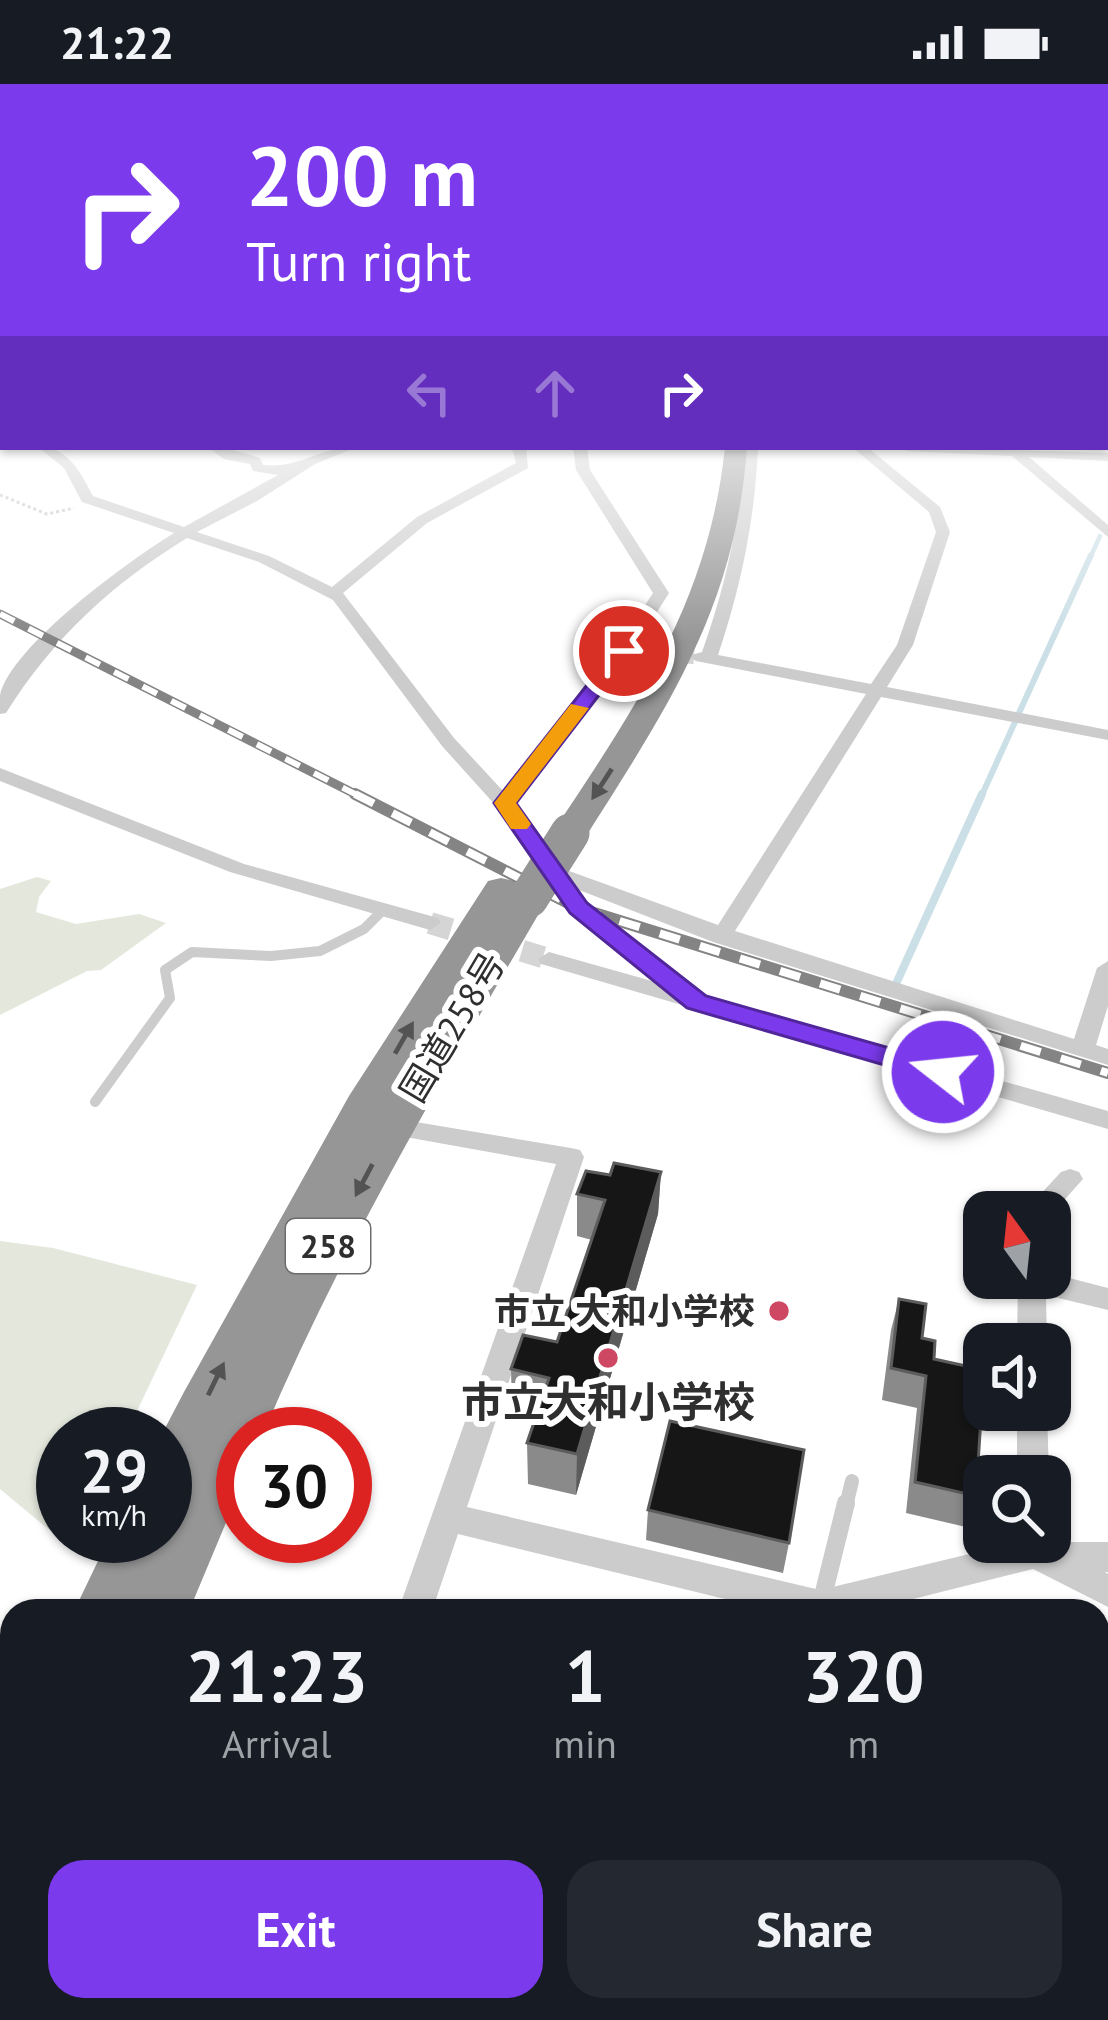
<!DOCTYPE html>
<meta charset="utf-8">
<style>
body{margin:0;font-family:"PT Sans","Noto Sans JP",sans-serif;background:#242831;color:#f1f3f6;height:100vh;display:flex;flex-direction:column;font-size:45px;white-space:nowrap}
*{box-sizing:border-box;margin:0}
p{font-size:39px;color:#9ea1a6}
.icon{flex:none;width:66px;height:66px;fill:none;stroke:currentColor;stroke-width:2;stroke-linecap:round;stroke-linejoin:round}
.map{position:relative;flex:1;overflow:hidden}
.panel{position:absolute;left:0px;top:1515px;width:1110px;height:423px;display:flex;flex-direction:column;background:#171b24;border-radius:36px 36px 0 0;box-shadow:0 3px 9px #0004}
.panel>*{flex:none}
.top-card{position:absolute;left:0px;top:0px;width:1110px;height:366px;box-shadow:0 3px 9px #0004;background:#7c3aed;color:#fff;overflow:hidden}
.needle{width:78px;rotate:345deg}
.controls{position:absolute;left:963px;top:1107px;display:grid;gap:24px}
.controls a{display:grid;place-items:center;width:108px;height:108px;border-radius:24px;background:#171b24;box-shadow:0 3px 9px #0004;font-size:60px}
.speed{position:absolute;left:36px;top:1323px;display:flex;gap:24px;font-size:60px;font-weight:700;text-align:center}
.speed>*{display:grid;place-content:center;width:156px;height:156px;border-radius:50%;background:#171b24;box-shadow:0 3px 9px #0004;line-height:1}
.speed small{font-size:30px;font-weight:400}
.speed .limit{border:18px solid #d22;background:#fff;color:#111}
.pin{position:absolute;display:grid;place-items:center;width:102px;height:102px;color:#fff;margin:-51px;border:6px solid #fff;border-radius:50%;box-shadow:0 3px 12px #0007}
.me{position:absolute;width:132px;margin:-66px;rotate:286deg;stroke-linejoin:round;filter:drop-shadow(0 0 9px #0008)}
.turn{display:flex;align-items:center;gap:42px;height:252px;padding:0 48px;font-size:54px}
.turn .icon{width:156px;height:156px;stroke-width:2.5}
.turn b{display:block;font-size:84px;line-height:102px}
.lanes{display:flex;align-items:center;height:114px;padding:0 48px;background:#0003;justify-content:center;gap:60px;direction:ltr}
.lanes .off{opacity:.35}
.eta{display:flex;justify-content:space-evenly;align-items:center;height:204px;text-align:center}
.eta b{font-size:72px;font-weight:800;line-height:84px}
.action{display:flex;gap:24px;margin-top:auto;padding:24px 48px}
.action a{flex:1;height:138px;border-radius:36px;background:#7c3aed;color:#fff;font-size:48px;font-weight:800;line-height:138px;text-align:center}
.action a+a{background:#242831;color:#f1f3f6}
.status{display:flex;justify-content:space-between;align-items:center;height:84px;padding:0 60px;background:#171b24;direction:ltr}
.status svg{height:33px;fill:currentColor}
.map>svg:first-child{display:block}
.green{fill:#e3e7dc}
.lines{fill:none;stroke-linecap:round;stroke-linejoin:round}
.stream-far2{stroke:#cbdfe6;stroke-width:4.5}
.stream-far1{stroke:#cbdfe6;stroke-width:6}
.stream{stroke:#cbdfe6;stroke-width:8}
.street-tunnel-far1{stroke:#d5d5d5;stroke-width:16;stroke-dasharray:16 9;stroke-linecap:butt}
.street-tunnel{stroke:#d5d5d5;stroke-width:22;stroke-dasharray:22 10;stroke-linecap:butt}
.path{stroke:#c6c6c6;stroke-width:3;stroke-dasharray:3 3;stroke-linecap:butt}
.lane-far2{stroke:#ccc;stroke-width:10}
.lane-far1{stroke:#ccc;stroke-width:14}
.lane{stroke:#ccc;stroke-width:18}
.street{fill:#ccc;fill-rule:evenodd}
.highway{fill:#969696;fill-rule:evenodd}
.rail-far1-casing{stroke:#848484;stroke-width:9}
.rail-casing{stroke:#848484;stroke-width:12}
.rail-far1{stroke:#fff;stroke-width:6;stroke-dasharray:16;stroke-linecap:butt}
.rail{stroke:#fff;stroke-width:8;stroke-dasharray:21;stroke-linecap:butt}
.highway-bridge{stroke:#969696;stroke-width:39}
.wall{fill:#8a8a8a}
.shaded-wall{fill:#5c5c5c}
.building{fill:#161616;stroke:#5c5c5c;stroke-width:3}
.oneway{fill:#535353}
.route{fill:#7c3aed;stroke:#51269a;stroke-width:3}
.slow{fill:#f59e0b}
.poi-dot{fill:#cf4863;stroke:#fff;stroke-width:4.5}
.labels{text-anchor:middle;stroke-width:12;stroke-linejoin:round;paint-order:stroke}
.shield{fill:#fff;stroke:#6d6d6d;stroke-width:3}
.shield-label{font-size:33px;font-weight:bold;fill:#2f2f2f}
.street-label{font-size:36px;fill:#2f2f2f;stroke:#fff}
.poi-label{font-size:36px;font-weight:bold;fill:#2f2f2f;stroke:#fff;text-anchor:end}
.near-poi-label{font-size:42px;font-weight:bold;fill:#2f2f2f;stroke:#fff}
</style>
<div class="status"><b>21:22</b><svg viewBox="0 0 49 12"><path d="M0 12V9h3v3zM5 12V6h3v6zM10 12V3h3v9zM15 12V0h3v12zM26 1h20v11H26zM47 4h2v5h-2z"/></svg></div>
<div class="map">
<svg width="1108" height="1936" viewBox="0 0 1108 1936">
<rect width="100%" height="100%" fill="#fff"/>
<!-- green -->
<g class="green">
<polygon points="37,793 51,797 39,813 36,828 76,840 139,830 166,839 101,886 87,887 0,931 0,805"/>
<polygon points="0,1157 53,1164 197,1201 126,1350 63,1350 63,1452 77,1452 71,1464 0,1405"/>
<polygon points="1108,1660 1108,1936 889,1936 889,1926 1098,1926 1098,1664"/>
</g>
<g class="lines">
<!-- stream-far2 -->
<polyline class="stream-far2" points="1090,474 1100,452"/>
<!-- stream-far1 -->
<g class="stream-far1">
<polyline points="1019,629 1091,471"/>
<polyline points="981,713 1015,638"/>
</g>
<!-- stream -->
<polyline class="stream" points="895,902 982,710"/>
<!-- street-tunnel-far1 -->
<polyline class="street-tunnel-far1" points="636,568 694,572"/>
<!-- street-tunnel -->
<polyline class="street-tunnel" points="430,839 549,875"/>
<!-- path -->
<polyline class="path" points="0,411 47,430 74,424"/>
<!-- lane-far2 -->
<polyline class="lane-far2" points="95,1018 170,914 165,886 192,868 271,872 320,867 364,845 384,825"/>
<!-- lane-far1 -->
<polyline class="lane-far1" points="846,1422 852,1397"/>
<!-- lane -->
<polyline class="lane" points="822,1516 846,1419"/>
<!-- street -->
<g class="street">
<rect x="1107" y="321" width="1" height="8"/>
<polygon points="0,336 3,337 3,346 0,345"/>
<path d="M38,363C69,363 80,388 93,412L184,443L278,391L253,387L250,380L224,375L208,363H224L260,374L263,381C301,385 317,363 357,363L315,380L257,417L197,448L269,472L332,503L417,433L516,379L512,363H526L528,384L427,439L343,509L454,654L503,707L617,564L653,509L576,386L573,363H587L590,386L669,509L630,571L514,719L561,784L718,841L866,610L696,577L688,572L702,568C726,501 741,434 744,363H758C755,435 741,503 718,571L871,600L897,561L936,448L929,428L852,363H867L940,423L950,448L913,561L887,603L1108,646V656L881,613L735,847L1074,955L1097,884L1108,877V922L1096,961L1108,965V981L713,858L574,804L586,819L704,912L1108,1027V1045L541,880L538,875L549,868L659,899L570,829L497,723L442,662L333,516L259,478L187,454C112,500 53,554 6,629L0,630C0,624 0,617 0,611C12,561 130,476 174,449L82,418L64,384Z"/>
<polygon points="900,363 1108,369 1108,377 1029,373 1108,441 1108,453 1012,372 907,367"/>
<polygon points="0,684 244,780 438,834 441,839 430,846 230,788 0,697"/>
<polygon points="392,1034 571,1064 580,1066 584,1073 467,1423 820,1506 1019,1458 1108,1458 1108,1488 1105,1488 1108,1490 1108,1523 1033,1485 865,1527 774,1527 458,1450 432,1527 398,1527 556,1080 383,1049 379,1043 383,1037"/>
<polygon points="1070,1085 1079,1088 1083,1095 1050,1132 1050,1128 1024,1128 1061,1088"/>
<polygon points="1050,1189 1108,1204 1108,1226 1046,1211 1047,1260 1017,1260 1018,1194 1050,1194"/>
<polygon points="1017,1326 1047,1326 1049,1392 1017,1392"/>
</g>
<!-- highway -->
<g class="highway">
<path d="M725,363H747C736,520 670,620 588,749L582,756H558L552,749C636,623 709,517 725,363Z"/>
<path d="M501,794L514,797L519,805L542,806L548,814C446,989 342,1163 263,1350H243V1398L189,1527H74L110,1452H165L177,1422L165,1426L162,1350L184,1308L349,1012L488,797Z"/>
<polygon points="12,1709 12,1799 0,1804 0,1714"/>
<polygon points="12,1848 12,1926 31,1926 27,1936 0,1936 0,1853"/>
</g>
<!-- rail-far1 casing -->
<g class="rail-far1-casing">
<polyline id="rail-far1" points="0,530 361,713"/>
</g>
<!-- rail casing -->
<g class="rail-casing">
<polyline id="rail" points="355,710 578,824 1108,989"/>
</g>
<!-- rail-far1 -->
<use href="#rail-far1" class="rail-far1"/>
<!-- rail -->
<use href="#rail" class="rail"/>
<!-- highway-bridge -->
<polyline class="highway-bridge" points="529,814 570,749"/>
</g>
<!-- wall -->
<g class="wall">
<polygon points="661,1088 658,1130 576,1411 528,1400 527,1359 536,1332 512,1327 511,1285 557,1258 592,1156 577,1152 577,1110 610,1091"/>
<polygon points="899,1215 934,1275 976,1412 966,1443 906,1429 917,1324 882,1316 891,1246"/>
<polygon points="648,1426 789,1459 783,1489 646,1456"/>
</g>
<!-- shaded-wall -->
<polygon class="shaded-wall" points="661,1088 658,1130 576,1411 577,1370"/>
<!-- building -->
<g class="building">
<polygon points="614,1079 661,1088 577,1370 527,1359 549,1294 511,1285 523,1251 557,1258 605,1116 577,1110 586,1087 610,1091"/>
<polygon points="899,1215 926,1220 922,1254 935,1257 934,1275 984,1286 976,1412 915,1398 926,1292 891,1284"/>
<polygon points="670,1337 804,1366 789,1459 648,1426"/>
</g>
<!-- one-way arrows -->
<defs><path id="oneway-solid" d="M-6-.8H1V-3.2L6.5 0L1 3.2V.8H-6Z" transform="scale(3)"/></defs>
<g class="oneway">
<use href="#oneway-solid" transform="translate(602 700) rotate(123)"/>
<use href="#oneway-solid" transform="translate(404 954) rotate(-60)"/>
<use href="#oneway-solid" transform="translate(364 1096) rotate(118)"/>
<use href="#oneway-solid" transform="translate(216 1295) rotate(-64)"/>
</g>
<!-- sky -->
<linearGradient id="sky" x2="0" y2="1"><stop stop-color="#9cc5e7"/><stop offset="0.51" stop-color="#fff"/><stop offset="1" stop-color="#fff" stop-opacity="0"/></linearGradient>
<rect width="1108" height="558" fill="url(#sky)"/>
<!-- route -->
<polygon class="route" points="617,563 633,567 516,719 587,819 706,912 953,982 957,988 953,995 943,998 687,924 570,829 494,719"/>
<!-- slow -->
<polygon class="slow" points="571,620 589,624 516,719 531,740 527,745 511,745 494,719"/>
<!-- markers -->
<g class="poi-dot">
<circle cx="779" cy="1227" r="12"/>
<circle cx="608" cy="1274" r="12"/>
</g>
<g class="labels">
<!-- shield labels -->
<rect class="shield" x="286" y="1135" width="84" height="54" rx="9"/>
<g class="shield-label">
<text x="328" y="1174">258</text>
</g>
<!-- street labels -->
<g class="street-label">
<text transform="translate(452 943) rotate(-59)" y="13">国道258号</text>
</g>
<!-- poi labels -->
<g class="poi-label">
<text x="755" y="1240">市立 大和小学校</text>
</g>
<!-- near-poi labels -->
<g class="near-poi-label">
<text x="608" y="1333">市立大和小学校</text>
</g>
</g>
</svg>
<div class="controls">
<a><svg class="needle" viewBox="-14 -14 28 28"><path d="M0-13l5 13h-10z" fill="#e53935"/><path d="M0 13l5-13h-10z" fill="#9ea1a6"/></svg></a>
<a><svg class="icon" aria-label="sound" viewBox="0 0 24 24"><path d="M4 9h4l5-4v14l-5-4H4zM17 9q2 3 0 6"/></svg></a>
<a><svg class="icon" aria-label="search" viewBox="0 0 24 24"><circle cx="10" cy="10" r="6"/><path d="M15 15l6 6"/></svg></a>
</div>
<div class="speed"><div>29<small>km/h</small></div><div class="limit">30</div></div>
<div class="pin" style="left:624px;top:567px;background:#d93025"><svg class="icon" aria-label="arrive" viewBox="0 0 24 24"><path d="M6 21V4h12l-3 4 3 4H6"/></svg></div>
<svg class="me" style="left:943px;top:988px" viewBox="-20 -20 40 40"><circle r="17" fill="#7c3aed" stroke="#fff" stroke-width="3"/><path d="M0-11L8 9 0 5-8 9z" fill="#fff"/></svg>
<div class="top-card">
<div class="turn"><svg class="icon" aria-label="right" viewBox="0 0 24 24"><path d="M7 20v-9h11M14 6l5 5-5 5"/></svg><div><b>200 m</b>Turn right</div></div>
<div class="lanes"><svg class="icon off" aria-label="left" viewBox="0 0 24 24"><path d="M17 20v-9H6M10 6l-5 5 5 5"/></svg><svg class="icon off" aria-label="ahead" viewBox="0 0 24 24"><path d="M12 20V5M6 11l6-6 6 6"/></svg><svg class="icon" aria-label="right" viewBox="0 0 24 24"><path d="M7 20v-9h11M14 6l5 5-5 5"/></svg></div>
</div>
<section class="panel">
<div class="eta">
<div><b>21:23</b><p>Arrival</p></div>
<div><b>1</b><p>min</p></div>
<div><b>320</b><p>m</p></div>
</div>
<div class="action"><a>Exit</a><a>Share</a></div>
</section>
</div>
